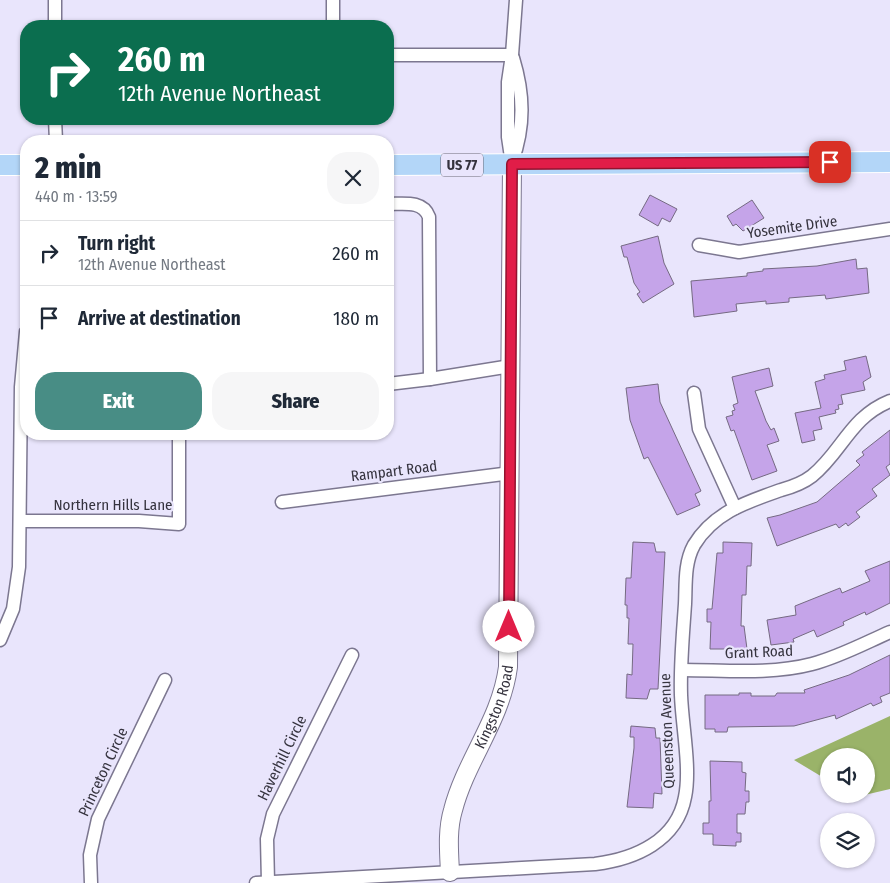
<!DOCTYPE html>
<meta charset="utf-8">
<style>
body{margin:0;font-family:"Fira Sans Condensed",sans-serif;background:#f6f6f7;color:#1f2937;height:100vh;display:flex;flex-direction:column;font-size:19px;white-space:nowrap}
*{box-sizing:border-box;margin:0}
p{font-size:16px;color:#747a83}
.icon{flex:none;width:28px;height:28px;fill:none;stroke:currentColor;stroke-width:2;stroke-linecap:round;stroke-linejoin:round}
.map{position:relative;flex:1;overflow:hidden}
.panel{position:absolute;left:20px;top:135px;width:374px;height:305px;display:flex;flex-direction:column;background:#fff;border-radius:20px;box-shadow:0 1px 4px #0004}
.panel>*{flex:none}
.guide{position:absolute;left:20px;top:20px;width:374px;height:105px;border-radius:20px;box-shadow:0 1px 4px #0004;background:#0b6e4f;color:#fff;overflow:hidden}
.buttons{position:absolute;left:820px;top:748px;display:grid;gap:10px}
.buttons a{display:grid;place-items:center;width:55px;height:55px;border-radius:50%;background:#fff;box-shadow:0 1px 4px #0004;font-size:25px}
.pin{position:absolute;display:grid;place-items:center;width:42px;height:42px;color:#fff;margin:-21px;border-radius:10px;box-shadow:0 2px 8px #0006}
.me{position:absolute;width:55px;margin:-28px;rotate:0deg;stroke-linejoin:round;filter:drop-shadow(0 0 4px #0008)}
.turn{display:flex;align-items:center;gap:18px;height:105px;padding:0 15px;font-size:22px}
.turn .icon{width:65px;height:65px;stroke-width:2.5}
.turn b{display:block;font-size:35px;line-height:42px}
.round{display:grid;place-items:center;flex:none;width:52px;height:52px;border-radius:20px;background:#f6f6f7}
.overview{display:flex;align-items:center;justify-content:space-between;height:85px;padding:0 15px}
h1{font-size:30px;font-weight:800;line-height:38px}
.button{display:flex;gap:10px;margin-top:auto;padding:10px 15px}
.button a{flex:1;height:58px;border-radius:20px;background:#488d85;color:#fff;font-size:20px;font-weight:800;line-height:58px;text-align:center}
.button a+a{background:#f6f6f7;color:#1f2937}
ul{padding:0;list-style:none}
li{display:flex;align-items:center;gap:15px;height:65px;padding:0 15px;border-top:1px solid #e0e1e3}
li div{flex:1}
li b{display:block;font-size:19px}
li em{font-style:normal}
.map>svg:first-child{display:block}
.forest{fill:#9ab369}
.building{fill:#c5a4e9;stroke:#756a82}
.lines{fill:none;stroke-linecap:round;stroke-linejoin:round}
.street-casing{stroke:#7c7790;stroke-width:15}
.secondary-casing{stroke:#7c7790;stroke-width:20}
.primary-casing{stroke:#fff;stroke-width:22}
.street{stroke:#fff;stroke-width:12}
.secondary{stroke:#fff;stroke-width:18}
.primary{stroke:#b3d6f8;stroke-width:20}
.route-casing{stroke:#92132f;stroke-width:12}
.route{stroke:#e11d48;stroke-width:9}
.labels{text-anchor:middle;stroke-width:4.5;stroke-linejoin:round;paint-order:stroke}
.shield{fill:#e9e5fc;stroke:#6b6877;stroke-width:1}
.shield-label{font-size:14px;font-weight:bold;fill:#35333e}
.street-label{font-size:15px;fill:#35333e;stroke:#e9e5fc}
</style>
<div class="map">
<svg width="890" height="883" viewBox="0 0 890 883">
<rect width="100%" height="100%" fill="#e9e5fc"/>
<!-- forest -->
<polygon class="forest" points="890,716 890,789 856,797 851,794 866,794 866,756 829,756 829,781 794,760"/>
<!-- building -->
<g class="building">
<polygon points="650,195 677,209 670,222 662,218 658,226 639,215"/>
<polygon points="752,200 764,218 743,231 736,224 733,226 727,216"/>
<polygon points="658,236 664,263 674,284 643,303 637,294 640,292 634,283 627,257 624,257 621,246"/>
<polygon points="856,259 857,269 867,268 869,293 826,299 825,295 789,298 789,302 766,304 766,301 736,304 737,311 694,317 691,281 747,276 747,273 763,271 763,269 817,266"/>
<polygon points="866,356 871,377 863,382 865,390 841,395 843,404 838,405 839,409 835,410 836,413 819,417 822,429 813,431 815,440 802,443 795,413 821,408 815,382 825,379 824,375 846,370 844,361"/>
<polygon points="769,368 773,386 755,391 766,421 771,430 774,428 779,441 767,445 777,471 752,480 734,430 731,431 726,417 733,415 732,411 735,410 733,405 738,403 732,377"/>
<polygon points="658,384 660,402 701,491 695,494 700,505 677,515 648,457 644,459 630,420 626,388"/>
<polygon points="890,430 890,464 886,467 890,475 872,489 877,496 856,512 860,517 848,526 846,523 839,528 836,524 777,546 767,518 780,515 817,502 860,465 856,461 864,455 862,452"/>
<polygon points="633,542 654,543 656,552 665,552 658,689 650,689 647,699 626,698 627,674 632,675 633,644 628,644 629,618 627,618 627,605 625,605 626,578 631,578"/>
<polygon points="723,542 752,543 751,566 747,566 746,595 742,595 741,626 744,626 747,649 710,649 711,622 707,622 707,609 712,609 717,553 723,553"/>
<polygon points="890,561 890,603 866,615 865,612 843,622 844,625 817,637 814,630 793,639 794,642 771,645 767,620 796,615 795,606 840,588 842,593 870,581 865,571"/>
<polygon points="890,655 890,693 880,697 882,702 873,706 871,703 836,719 835,715 794,726 728,727 727,732 715,732 715,729 705,729 705,695 739,695 739,693 751,693 751,696 775,696 777,693 805,693 804,690 849,675"/>
<polygon points="631,726 655,728 656,738 660,738 662,794 654,793 653,808 627,807 634,748 634,737 630,737"/>
<polygon points="710,761 742,762 742,772 746,773 745,791 749,791 749,802 746,802 745,814 737,814 737,833 741,833 741,842 736,842 736,846 713,845 713,834 703,834 703,823 709,823 709,801 711,801"/>
</g>
<g class="lines">
<!-- street casing -->
<g class="street-casing">
<g id="street">
<polyline points="55,26 55,0"/>
<polyline points="333,26 333,0"/>
<polyline points="388,55 512,55"/>
<polyline points="55,119 56,141"/>
<path d="M512,162C525,126 524,94 513,58"/>
<polyline points="512,164 508,137 508,82 512,55 516,0"/>
<path d="M388,204C403,204 423,200 429,217L430,379"/>
<polyline points="699,245 739,252 890,229"/>
<polyline points="388,384 430,379 511,366"/>
<polyline points="694,393 699,429 735,508"/>
<polyline points="282,502 511,473"/>
<polyline points="20,521 139,521 179,524 179,434"/>
<polyline points="0,640 13,609 19,567 21,387 26,332"/>
<path d="M682,670C724,670 770,675 812,664C839,657 865,643 890,632"/>
<polyline points="268,882 267,839 273,814 352,655"/>
<polyline points="91,883 90,855 98,819 165,680"/>
<path d="M256,883L595,864C635,859 677,841 685,797C691,768 682,725 681,695C680,665 683,634 685,604C686,585 684,563 694,545C714,512 747,502 781,490C792,487 803,483 812,476C842,452 850,417 890,401"/>
</g>
</g>
<!-- secondary casing -->
<g class="secondary-casing">
<g id="secondary">
<path id="s1" d="M450,872C449,852 447,830 453,810C466,760 501,720 508,667L512,164"/>
</g>
</g>
<!-- primary casing -->
<g class="primary-casing">
<g id="primary">
<polyline points="0,165 26,165"/>
<polyline points="388,165 890,162"/>
</g>
</g>
<!-- street -->
<use href="#street" class="street"/>
<!-- secondary -->
<use href="#secondary" class="secondary"/>
<!-- primary -->
<use href="#primary" class="primary"/>
</g>
<g class="lines">
<!-- route casing -->
<g class="route-casing">
<polyline id="route" points="509,627 512,164 830,162"/>
</g>
<!-- route -->
<use href="#route" class="route"/>
</g>
<g class="labels">
<!-- shield labels -->
<rect class="shield" x="441" y="153.5" width="42" height="23" rx="4"/>
<g class="shield-label">
<text x="462" y="170">US 77</text>
</g>
<!-- street labels -->
<g class="street-label">
<text transform="translate(792 227) rotate(-8)" y="5">Yosemite Drive</text>
<text transform="translate(394 471) rotate(-7)" y="5">Rampart Road</text>
<text x="113" y="510">Northern Hills Lane</text>
<text transform="translate(759 652) rotate(-2)" y="5">Grant Road</text>
<text dy="5" stroke="none"><textPath href="#s1" startOffset="174">Kingston Road</textPath></text>
<text transform="translate(667 731) rotate(-92)" y="5">Queenston Avenue</text>
<text transform="translate(282 758) rotate(-64)" y="5">Haverhill Circle</text>
<text transform="translate(103 772) rotate(-65)" y="5">Princeton Circle</text>
</g>
</g>
</svg>
<div class="buttons">
<a><svg class="icon" aria-label="sound" viewBox="0 0 24 24"><path d="M4 9h4l5-4v14l-5-4H4zM17 9q2 3 0 6"/></svg></a>
<a><svg class="icon" aria-label="layers" viewBox="0 0 24 24"><path d="M12 4l9 5-9 5-9-5zM3 14l9 5 9-5"/></svg></a>
</div>
<div class="pin" style="left:830px;top:162px;background:#d93025"><svg class="icon" aria-label="arrive" viewBox="0 0 24 24"><path d="M6 21V4h12l-3 4 3 4H6"/></svg></div>
<svg class="me" style="left:509px;top:627px" viewBox="-20 -20 40 40"><circle r="19" fill="#fff"/><path d="M0-13L10 11 0 6-10 11z" fill="#e11d48"/></svg>
<div class="guide">
<div class="turn"><svg class="icon" aria-label="right" viewBox="0 0 24 24"><path d="M7 20v-9h11M14 6l5 5-5 5"/></svg><div><b>260 m</b>12th Avenue Northeast</div></div>
</div>
<section class="panel">
<div class="overview"><div><h1>2 min</h1><p>440 m · 13:59</p></div><a class="round"><svg class="icon" aria-label="close" viewBox="0 0 24 24"><path d="M6 6l12 12M18 6L6 18"/></svg></a></div>
<ul>
<li><svg class="icon" aria-label="right" viewBox="0 0 24 24"><path d="M7 20v-9h11M14 6l5 5-5 5"/></svg><div><b>Turn right</b><p>12th Avenue Northeast</p></div><em>260 m</em></li>
<li><svg class="icon" aria-label="arrive" viewBox="0 0 24 24"><path d="M6 21V4h12l-3 4 3 4H6"/></svg><div><b>Arrive at destination</b></div><em>180 m</em></li>
</ul>
<div class="button"><a>Exit</a><a>Share</a></div>
</section>
</div>
